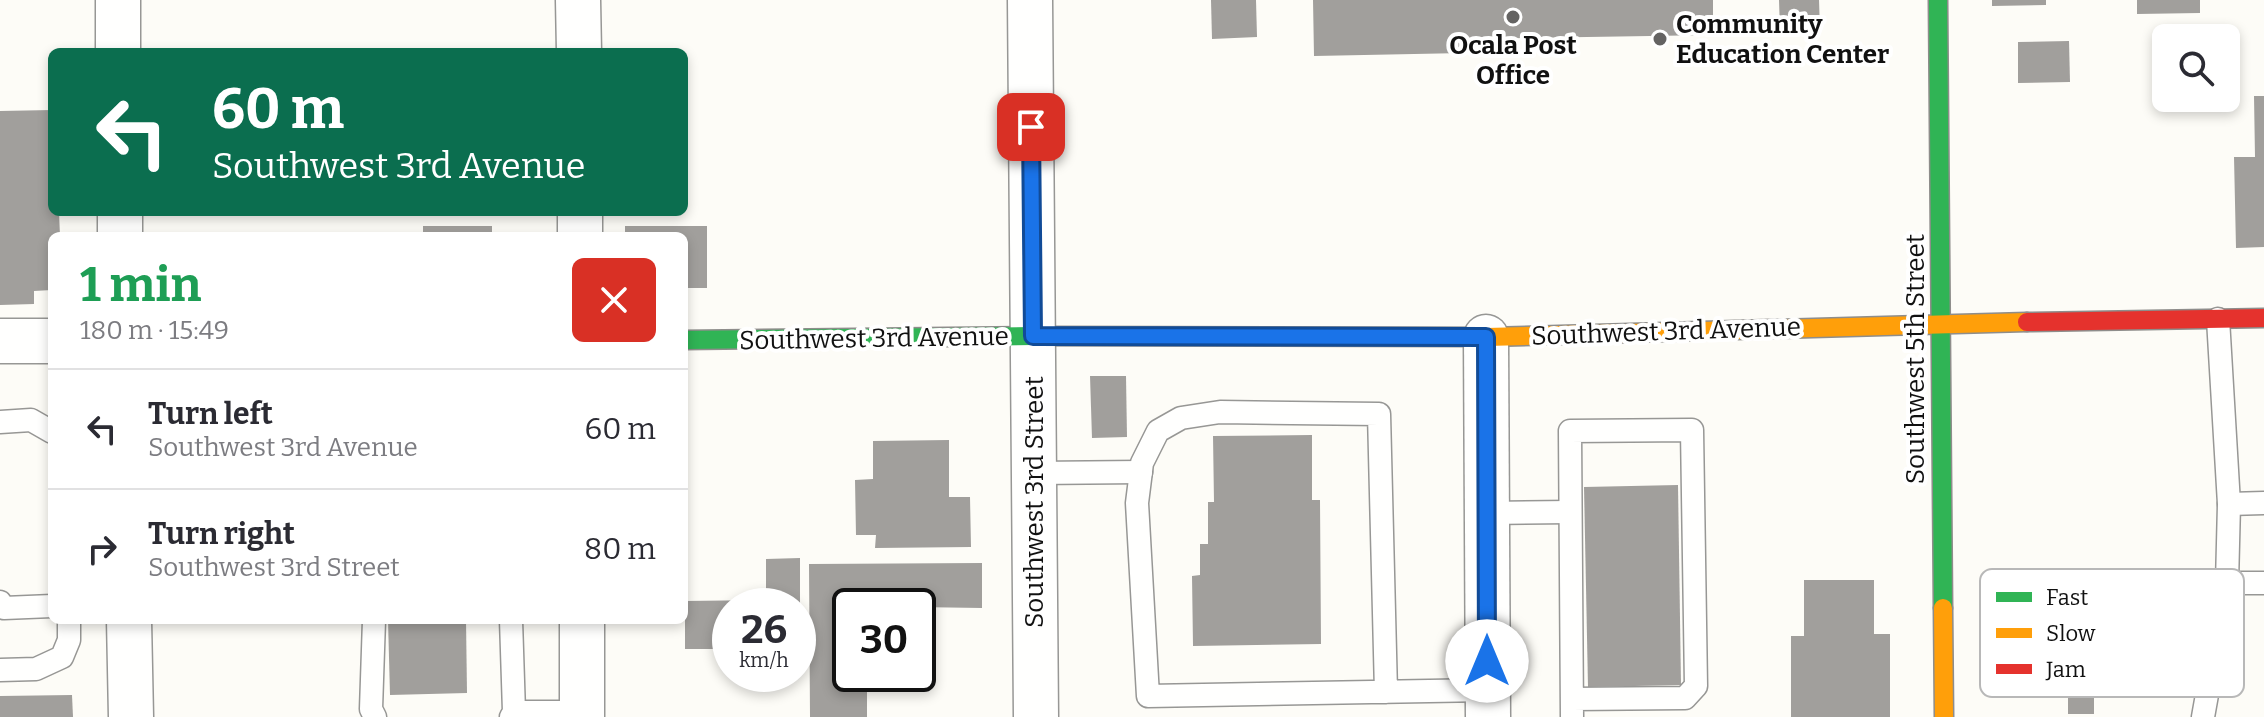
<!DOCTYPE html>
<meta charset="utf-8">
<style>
body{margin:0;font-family:Bitter,serif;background:#f7f7f7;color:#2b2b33;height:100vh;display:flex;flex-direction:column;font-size:30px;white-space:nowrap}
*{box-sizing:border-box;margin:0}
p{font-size:26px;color:#7c7c81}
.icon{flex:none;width:44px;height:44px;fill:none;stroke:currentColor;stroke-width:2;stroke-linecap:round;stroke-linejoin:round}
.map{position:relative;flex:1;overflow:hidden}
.sheet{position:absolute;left:48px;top:232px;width:640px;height:392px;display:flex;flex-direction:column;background:#fff;border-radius:12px;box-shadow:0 4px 12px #0003}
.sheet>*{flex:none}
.hud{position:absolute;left:48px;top:48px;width:640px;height:168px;border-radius:12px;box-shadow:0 4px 12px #0003;background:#0b6e4f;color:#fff;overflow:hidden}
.tools{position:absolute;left:2152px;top:24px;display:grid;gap:16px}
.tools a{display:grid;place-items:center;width:88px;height:88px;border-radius:12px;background:#fff;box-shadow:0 4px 12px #0003;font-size:40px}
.speed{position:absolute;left:712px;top:588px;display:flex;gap:16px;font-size:40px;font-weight:700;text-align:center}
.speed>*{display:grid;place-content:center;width:104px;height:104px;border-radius:50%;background:#fff;box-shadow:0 4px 12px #0003;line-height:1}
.speed small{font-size:20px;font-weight:400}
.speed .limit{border:4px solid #111;border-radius:12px;background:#fff;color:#111}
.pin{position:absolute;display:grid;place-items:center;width:68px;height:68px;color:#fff;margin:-34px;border-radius:16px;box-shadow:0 4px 12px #0006}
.me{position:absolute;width:88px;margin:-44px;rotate:0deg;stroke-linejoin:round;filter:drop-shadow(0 0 6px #0008)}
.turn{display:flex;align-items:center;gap:28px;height:168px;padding:0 32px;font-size:36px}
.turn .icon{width:104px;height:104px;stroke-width:2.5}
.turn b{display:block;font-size:56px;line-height:68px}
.round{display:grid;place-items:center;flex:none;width:84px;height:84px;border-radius:12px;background:#f7f7f7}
.head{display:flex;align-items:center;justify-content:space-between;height:136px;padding:0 32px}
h1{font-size:48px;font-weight:700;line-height:60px;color:#1e9e55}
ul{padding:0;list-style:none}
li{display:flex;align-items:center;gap:24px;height:120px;padding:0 32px;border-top:2px solid #e1e1e2}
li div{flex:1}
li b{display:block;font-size:30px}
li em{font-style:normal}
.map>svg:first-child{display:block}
.building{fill:#a19f9c}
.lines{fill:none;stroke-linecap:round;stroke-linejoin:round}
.lane-casing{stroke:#979795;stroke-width:25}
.street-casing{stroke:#979795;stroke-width:47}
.fast-casing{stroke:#8e8d8b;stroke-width:21}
.slow-casing{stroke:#8e8d8b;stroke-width:21}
.jam-casing{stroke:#8e8d8b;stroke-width:21}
.lane{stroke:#fffffe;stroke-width:22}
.street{stroke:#fffffe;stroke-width:44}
.fast{stroke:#30b455;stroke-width:18}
.slow{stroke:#ff9f0a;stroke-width:18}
.jam{stroke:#e5322d;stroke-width:18}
.route-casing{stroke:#114b97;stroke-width:20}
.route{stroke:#1a73e8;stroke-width:14}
.poi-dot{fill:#646362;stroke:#fff;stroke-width:3}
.labels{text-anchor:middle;stroke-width:8;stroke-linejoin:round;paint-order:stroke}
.poi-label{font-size:26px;font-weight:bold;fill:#111;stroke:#fff;text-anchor:start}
.street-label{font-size:26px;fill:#111;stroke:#fff}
.key{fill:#fff;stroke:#b8b8b8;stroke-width:2}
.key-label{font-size:22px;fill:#111}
</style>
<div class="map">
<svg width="2264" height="717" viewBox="0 0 2264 717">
<rect width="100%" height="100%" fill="#fdfcf7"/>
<!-- building -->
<g class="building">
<polygon points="1211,0 1256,0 1257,37 1212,39"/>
<polygon points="1313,0 1713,0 1713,35 1464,39 1464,53 1314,56"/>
<polygon points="1779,0 1819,0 1820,31 1780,32"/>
<polygon points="1992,0 2046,0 2046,5 1992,6"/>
<polygon points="2137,0 2200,0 2200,13 2137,14"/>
<polygon points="2069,41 2070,82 2018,83 2018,42"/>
<polygon points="2254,96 2264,96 2264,247 2236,248 2234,157 2255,157"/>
<polygon points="52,110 52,212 59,212 60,236 52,236 52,290 34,291 34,304 0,305 0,111"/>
<rect x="423" y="226" width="69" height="10"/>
<polygon points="625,226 707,226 707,288 684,288 684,236 625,236"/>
<polygon points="1090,376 1126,376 1127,437 1092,438"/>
<polygon points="1312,435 1312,500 1320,500 1321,644 1193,646 1192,576 1200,575 1200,544 1208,544 1208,502 1214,502 1213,436"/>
<polygon points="949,440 949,497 970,497 971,547 875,548 876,535 856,535 855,480 873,479 873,441"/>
<polygon points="1678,485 1681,685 1588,687 1584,487"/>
<polygon points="800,558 800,606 730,606 730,649 685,649 685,601 766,600 766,559"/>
<polygon points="982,563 982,608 850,606 850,674 854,674 854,680 867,680 867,717 810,717 809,564"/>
<polygon points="1804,580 1874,580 1874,634 1890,634 1890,717 1791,717 1791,636 1804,636"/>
<polygon points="388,620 466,620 467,693 390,695"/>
<rect x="2068" y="679" width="26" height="35"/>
<polygon points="72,695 73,717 0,717 0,696"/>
</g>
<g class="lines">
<!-- lane casing -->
<g class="lane-casing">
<g id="lane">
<polyline points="2218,319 2229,504 2227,583"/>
<polyline points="0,422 31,420 52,432"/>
<polyline points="1034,473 1141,472"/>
<polyline points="2229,504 2264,503"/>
<polyline points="1487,513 1570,512"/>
<polyline points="0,602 4,608 52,606"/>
<polyline points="374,620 371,709 375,717"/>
<polyline points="511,620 514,712 511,717"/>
<polyline points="0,670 36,669 62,657 69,640 69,620"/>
<polyline points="1386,692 1379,414 1220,412 1181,418 1158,431 1142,463 1137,503 1148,696 1487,690"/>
<polyline points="1572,699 1685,698 1696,686 1692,430 1570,431 1572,717"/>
<polyline points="514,712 582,712"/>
<polyline points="2203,717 2227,583 2264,583"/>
</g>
</g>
<!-- street casing -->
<g class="street-casing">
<g id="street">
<polyline points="118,0 118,52"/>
<polyline points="578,0 579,52"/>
<polyline points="1030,0 1036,717"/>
<polyline points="120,212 120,236"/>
<polyline points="580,212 580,236"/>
<polyline points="1486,337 1488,717"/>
<polyline points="0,341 52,341"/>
<polyline points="129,620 131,717"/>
<polyline points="582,717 582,620"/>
</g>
</g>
<!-- fast casing -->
<g class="fast-casing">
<g id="fast">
<polyline points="1938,0 1943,608"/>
<polyline points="684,340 1033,336 1486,337"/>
</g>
</g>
<!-- slow casing -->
<g class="slow-casing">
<g id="slow">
<polyline points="1486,337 2027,322"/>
<polyline points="1943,608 1944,717"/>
</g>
</g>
<!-- jam casing -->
<g class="jam-casing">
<polyline id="jam" points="2027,322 2264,318"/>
</g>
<!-- lane -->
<use href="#lane" class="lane"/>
<!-- street -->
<use href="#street" class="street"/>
<!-- fast -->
<use href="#fast" class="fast"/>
<!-- slow -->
<use href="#slow" class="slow"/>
<!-- jam -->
<use href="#jam" class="jam"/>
</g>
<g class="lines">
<!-- route casing -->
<g class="route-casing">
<polyline id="route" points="1031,127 1033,336 1486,337 1487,661"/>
</g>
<!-- route -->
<use href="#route" class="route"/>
</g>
<!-- markers -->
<g class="poi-dot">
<circle cx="1513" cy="17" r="8"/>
<circle cx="1660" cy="39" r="8"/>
</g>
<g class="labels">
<!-- poi labels -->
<g class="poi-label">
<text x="1676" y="33">Community<tspan x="1676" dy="30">Education Center</tspan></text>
<text x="1513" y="54" text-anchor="middle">Ocala Post<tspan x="1513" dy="30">Office</tspan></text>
</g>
<!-- street labels -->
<g class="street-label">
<text transform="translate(1666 331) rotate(-2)" y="9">Southwest 3rd Avenue</text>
<text transform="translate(874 338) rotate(-1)" y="9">Southwest 3rd Avenue</text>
<text transform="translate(1915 359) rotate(-90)" y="9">Southwest 5th Street</text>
<text transform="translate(1034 502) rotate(-90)" y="9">Southwest 3rd Street</text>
</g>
</g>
<!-- legend -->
<rect x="1980" y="569" width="264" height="128" rx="12" class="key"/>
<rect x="1996" y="592" width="36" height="10" fill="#30b455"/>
<rect x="1996" y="628" width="36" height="10" fill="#ff9f0a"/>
<rect x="1996" y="664" width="36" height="10" fill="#e5322d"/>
<g class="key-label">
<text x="2046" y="605">Fast</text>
<text x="2046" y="641">Slow</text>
<text x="2046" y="677">Jam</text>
</g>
</svg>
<div class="tools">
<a><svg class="icon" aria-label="search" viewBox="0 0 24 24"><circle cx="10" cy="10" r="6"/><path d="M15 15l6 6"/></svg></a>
</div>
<div class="speed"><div>26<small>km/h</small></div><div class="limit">30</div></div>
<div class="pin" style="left:1031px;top:127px;background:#d93025"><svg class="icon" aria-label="arrive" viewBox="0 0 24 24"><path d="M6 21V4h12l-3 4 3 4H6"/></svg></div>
<svg class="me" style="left:1487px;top:661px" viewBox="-20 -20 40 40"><circle r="19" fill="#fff"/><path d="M0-13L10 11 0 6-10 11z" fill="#1a73e8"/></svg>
<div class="hud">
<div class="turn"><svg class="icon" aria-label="left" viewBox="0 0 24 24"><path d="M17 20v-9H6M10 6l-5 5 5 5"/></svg><div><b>60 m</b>Southwest 3rd Avenue</div></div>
</div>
<section class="sheet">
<div class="head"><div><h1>1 min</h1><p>180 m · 15:49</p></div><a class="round" style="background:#d93025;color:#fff"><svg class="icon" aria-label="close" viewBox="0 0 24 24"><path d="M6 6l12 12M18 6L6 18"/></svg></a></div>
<ul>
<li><svg class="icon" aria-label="left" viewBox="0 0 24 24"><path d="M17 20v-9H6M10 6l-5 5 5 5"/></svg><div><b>Turn left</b><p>Southwest 3rd Avenue</p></div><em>60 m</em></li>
<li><svg class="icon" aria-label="right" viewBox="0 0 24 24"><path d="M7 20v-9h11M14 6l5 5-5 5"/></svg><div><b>Turn right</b><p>Southwest 3rd Street</p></div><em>80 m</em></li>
</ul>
</section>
</div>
